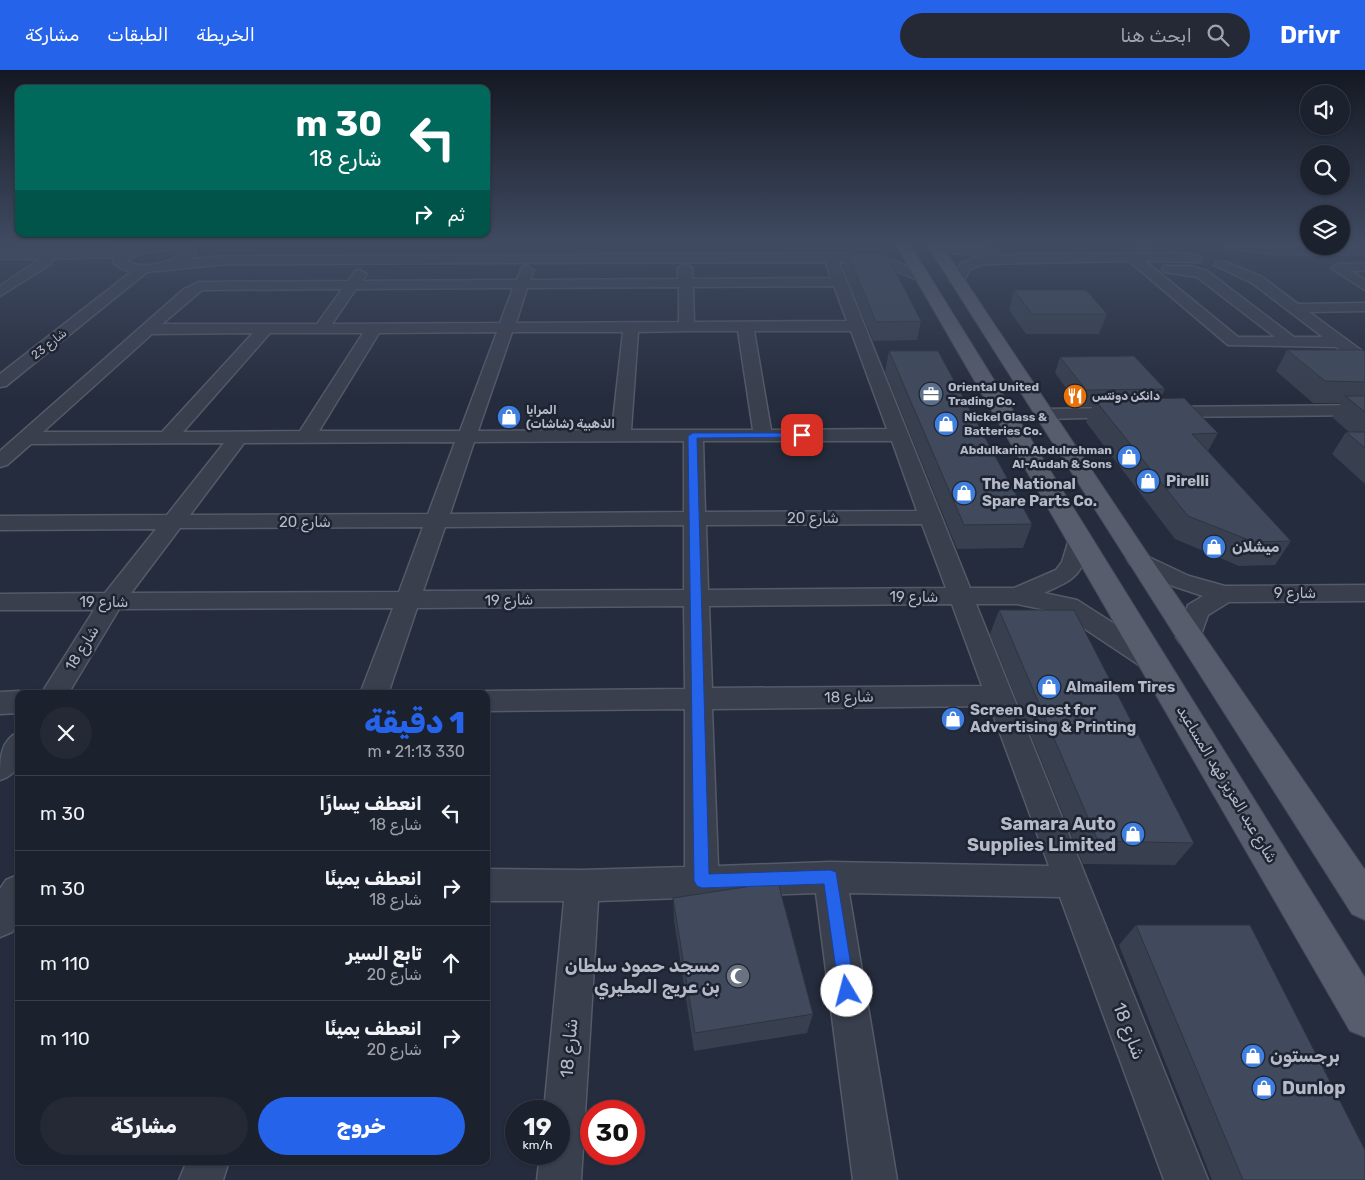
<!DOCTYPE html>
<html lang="ar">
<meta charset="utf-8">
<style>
body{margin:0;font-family:Rubik,Vazirmatn,sans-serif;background:#252936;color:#f1f3f6;direction:rtl;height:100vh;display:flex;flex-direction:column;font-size:19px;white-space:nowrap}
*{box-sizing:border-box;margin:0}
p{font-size:16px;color:#a0a3aa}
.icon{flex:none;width:28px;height:28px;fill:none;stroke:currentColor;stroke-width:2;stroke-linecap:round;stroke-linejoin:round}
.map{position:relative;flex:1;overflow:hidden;direction:ltr}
.drawer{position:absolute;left:15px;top:620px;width:475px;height:475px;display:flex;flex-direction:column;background:#1c212e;border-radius:10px;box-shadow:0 1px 4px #0004,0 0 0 1px #3a3e4a;direction:rtl}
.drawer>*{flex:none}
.guide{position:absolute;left:15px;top:15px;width:475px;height:152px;border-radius:10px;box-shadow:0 1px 4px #0004,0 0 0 1px #3a3e4a;direction:rtl;background:#00695c;color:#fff;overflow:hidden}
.controls{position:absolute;left:1300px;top:15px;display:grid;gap:10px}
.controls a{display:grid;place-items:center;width:50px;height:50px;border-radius:50%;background:#1c212e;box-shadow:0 1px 4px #0004,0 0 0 1px #3a3e4a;font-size:25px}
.speed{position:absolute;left:505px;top:1030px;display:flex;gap:10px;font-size:25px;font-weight:700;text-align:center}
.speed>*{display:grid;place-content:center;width:65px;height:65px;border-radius:50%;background:#1c212e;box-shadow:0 1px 4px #0004,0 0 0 1px #3a3e4a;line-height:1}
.speed small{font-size:12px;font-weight:400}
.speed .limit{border:8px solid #d22;background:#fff;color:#111}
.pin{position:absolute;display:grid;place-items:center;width:42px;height:42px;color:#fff;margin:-21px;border-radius:10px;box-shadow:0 2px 8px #0006}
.me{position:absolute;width:55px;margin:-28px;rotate:352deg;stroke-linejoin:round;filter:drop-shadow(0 0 4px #0008)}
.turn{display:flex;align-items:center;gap:18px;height:105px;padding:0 25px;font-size:22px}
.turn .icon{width:65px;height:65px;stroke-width:2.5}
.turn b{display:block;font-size:35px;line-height:42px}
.then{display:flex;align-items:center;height:48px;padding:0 25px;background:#0003;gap:10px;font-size:19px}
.round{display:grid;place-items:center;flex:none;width:52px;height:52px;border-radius:26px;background:#252936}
.summary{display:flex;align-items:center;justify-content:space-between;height:85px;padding:0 25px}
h1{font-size:30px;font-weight:800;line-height:38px;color:#2563eb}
.action{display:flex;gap:10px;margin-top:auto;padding:10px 25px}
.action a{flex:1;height:58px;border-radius:30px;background:#2563eb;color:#fff;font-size:20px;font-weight:800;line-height:58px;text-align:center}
.action a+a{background:#252936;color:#f1f3f6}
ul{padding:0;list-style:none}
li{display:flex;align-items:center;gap:15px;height:75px;padding:0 25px;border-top:1px solid #3a3e4a}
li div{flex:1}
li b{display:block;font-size:19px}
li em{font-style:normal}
header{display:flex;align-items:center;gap:30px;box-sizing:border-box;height:70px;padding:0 25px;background:#2563eb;color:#fff}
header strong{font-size:24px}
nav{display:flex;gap:28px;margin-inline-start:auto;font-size:18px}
.search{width:350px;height:45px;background:#252936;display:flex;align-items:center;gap:12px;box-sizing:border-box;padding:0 18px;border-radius:28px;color:#a0a3aa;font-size:19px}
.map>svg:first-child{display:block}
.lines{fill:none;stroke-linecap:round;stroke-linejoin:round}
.minor-casing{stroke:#545a68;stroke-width:3}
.major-casing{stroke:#424856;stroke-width:2}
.minor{fill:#393f4d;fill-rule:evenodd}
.major{fill:#575d6d;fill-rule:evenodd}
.wall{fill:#38404f}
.shaded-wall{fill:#2e3440}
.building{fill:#414a5c;stroke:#2e3440}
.route{fill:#2563eb;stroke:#184099}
.labels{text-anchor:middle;stroke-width:5;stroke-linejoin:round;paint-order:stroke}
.far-street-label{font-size:12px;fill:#b5bac8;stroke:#1e2432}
.far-poi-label{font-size:12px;font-weight:bold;fill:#b5bac8;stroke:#1e2432;text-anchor:start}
.poi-label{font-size:15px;font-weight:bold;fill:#b5bac8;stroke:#1e2432;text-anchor:start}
.street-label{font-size:15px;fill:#b5bac8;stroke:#1e2432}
.near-poi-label{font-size:18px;font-weight:bold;fill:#b5bac8;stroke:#1e2432;text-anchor:end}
.near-street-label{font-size:18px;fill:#b5bac8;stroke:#1e2432}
</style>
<header>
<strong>Drivr</strong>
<div class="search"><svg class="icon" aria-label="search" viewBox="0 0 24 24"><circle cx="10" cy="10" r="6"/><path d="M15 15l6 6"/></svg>ابحث هنا</div>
<nav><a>الخريطة</a><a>الطبقات</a><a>مشاركة</a></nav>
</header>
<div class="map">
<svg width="1365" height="1110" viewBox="0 0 1365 1110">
<rect width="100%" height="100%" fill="#252c3d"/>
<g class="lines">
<!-- minor casing -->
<g class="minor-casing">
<g id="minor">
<path d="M159,173H184L196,181L192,189L227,186L854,184L894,191L927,204L929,207L922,211L880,195L839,192L970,518H1014L1056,500L1062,492L1071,463L1079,461L1087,463L1090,468C1082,505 1078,508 1044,523L1077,530L1163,585L1167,592L1163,599L1154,602L1145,599L1061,543L1017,534H976L1208,1110H1164L1060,827L849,823L897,1110H853L816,823L598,831L581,1110H537L540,1084H559V1041H544L564,831H486V799L582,800L685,797V639L486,641V624H476L486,621L685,619L684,536L417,538L388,624H360L393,538L119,539L68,624H41L94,540H0V524L105,523L156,459L0,460V446L167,445L224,373L31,374L7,395L0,397V381L184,219L199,212L348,211L355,201L360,200L367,204L362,211L517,210L522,197L527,196L534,200L530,210L678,209V198L685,194L692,198V209L831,208L826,192L227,194L147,202L6,316L0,317V304L131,202L122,199L113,193L115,187L51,189V194L0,226V216L40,189H0V181H93ZM172,179L183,183C168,193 143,200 127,191L138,184ZM834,216L847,251L694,252L693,217ZM679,217V252L516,253L527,218ZM513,218L500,253L332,254L356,219ZM342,219L317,254H162L202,220ZM686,261H738L753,360H631L638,262ZM754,261H851L887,359L771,360ZM497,262L460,361H319L379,263ZM512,262H623L612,360L478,361ZM253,263L162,362H43L152,264ZM270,263H363L300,361L183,362ZM684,371V442L450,444L474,372ZM703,371H892L917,441L705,442ZM455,372L428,444L190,445L244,373ZM922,454L946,518L708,520L706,455ZM684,455V520L423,521L445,457ZM423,457L399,522L131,523L180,458ZM952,534L982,616L712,618L709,536ZM990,636L1049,796L830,792L718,796L712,639Z"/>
<path d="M936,173C954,173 972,177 991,179L996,180V185L1180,183L1200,186L1202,189L1200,192L1145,191L1238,267H1275L1197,207L1164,202L1162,199L1164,196H1191L1207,201L1294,267H1323L1252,213L1214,195L1216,192H1226L1262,207L1298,234L1365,233V241L1309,242L1365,283V296L1359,294L1336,277L1228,275L1129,191L983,194L970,199L962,214L957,215L950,211L961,193L982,186L952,183Z"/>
<polygon points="1224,173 1276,176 1365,176 1365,184 1276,184 1229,179 1225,178"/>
<polygon points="1365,193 1365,201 1352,201 1365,210 1365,220 1331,198 1338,194"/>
<polygon points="1365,335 1365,345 1163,347 1157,346 1154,342 1157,338 1163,337"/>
<polygon points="1123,338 1129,339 1132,343 1129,347 1043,349 1037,348 1034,344 1037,340 1043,339"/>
<polygon points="1138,482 1189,506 1225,516 1365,515 1365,531 1229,532 1208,545 1198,573 1189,576 1180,573 1176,567 1188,535 1203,526 1173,516 1130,494 1127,489 1130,484"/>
<polygon points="19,621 26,624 19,624 19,643 0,644 0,622"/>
<path d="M19,662C19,683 25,702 0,710C0,689 0,670 19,662Z"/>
<polygon points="18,805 19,851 12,862 0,867 0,819 6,810"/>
<polygon points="187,1091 229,1091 223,1110 179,1110"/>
</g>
</g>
<!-- major casing -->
<g class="major-casing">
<g id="major">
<polygon points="895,173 909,173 1365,908 1365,967 1350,961"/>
<polygon points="926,173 940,173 1147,483 1365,800 1365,850 1352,844"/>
</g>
</g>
<!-- minor -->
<use href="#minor" class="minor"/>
<!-- major -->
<use href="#major" class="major"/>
</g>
<!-- wall -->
<g class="wall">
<polygon points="1130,173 1166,173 1150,181 1140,182"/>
<polygon points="1341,173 1365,173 1365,174 1342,174"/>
<polygon points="847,183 921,251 917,270 873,271 844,200"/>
<polygon points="1014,220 1107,244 1099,264 1026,264 1009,240"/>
<polygon points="1287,280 1365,282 1365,414 1332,384 1346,362 1349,362 1332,347 1341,333 1313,333 1276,301"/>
<polygon points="889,281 1032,454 1023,478 957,479 885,302"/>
<polygon points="1060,287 1165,319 1160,329 1218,363 1208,381 1291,471 1275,495 1239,496 1175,469 1086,352 1092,337 1080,337 1055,303"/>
<polygon points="999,540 1194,773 1175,795 1083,794 990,564"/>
<polygon points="673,828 813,944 807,963 694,981 674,850"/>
<polygon points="1136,855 1365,1110 1212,1110 1119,875"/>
</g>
<!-- shaded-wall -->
<polygon class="shaded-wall" points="1154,173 1166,173 1150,181"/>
<!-- building -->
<g class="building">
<polygon points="847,183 886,183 921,251 876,252"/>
<polygon points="1014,220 1086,220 1107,244 1032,244"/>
<polygon points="1287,280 1363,280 1365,282 1365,312 1325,311"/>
<polygon points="889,281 938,281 1032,454 964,455"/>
<polygon points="1134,286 1165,319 1086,320 1060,287"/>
<polygon points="1345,326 1365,326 1365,342"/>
<polygon points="1184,328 1218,363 1192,364 1291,471 1254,472 1188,446 1095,330"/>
<polygon points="1346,362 1365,362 1365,378"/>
<polygon points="999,540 1074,540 1194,773 1098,771"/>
<polygon points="778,812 813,944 695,963 673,828"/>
<polygon points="1136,855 1250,855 1365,1080 1365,1110 1243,1110"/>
</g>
<!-- sky -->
<linearGradient id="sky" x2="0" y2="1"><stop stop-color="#141822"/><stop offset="0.53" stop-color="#404b62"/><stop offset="1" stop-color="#404b62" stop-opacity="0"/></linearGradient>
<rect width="1365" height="329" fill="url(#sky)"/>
<!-- route -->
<polygon class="route" points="802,363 806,365 805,367 697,368 709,804 830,800 836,802 855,921 853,927 847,929 841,927 839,921 824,814 702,818 697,816 694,811 688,366 693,363"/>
<!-- icons -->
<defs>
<g id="office-disc" transform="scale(1.25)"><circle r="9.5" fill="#5c6f8a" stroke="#1e2432"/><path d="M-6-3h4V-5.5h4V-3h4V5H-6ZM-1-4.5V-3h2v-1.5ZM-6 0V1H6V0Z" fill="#fff"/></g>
<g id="restaurant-disc" transform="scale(1.25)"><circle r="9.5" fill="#e8710a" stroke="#1e2432"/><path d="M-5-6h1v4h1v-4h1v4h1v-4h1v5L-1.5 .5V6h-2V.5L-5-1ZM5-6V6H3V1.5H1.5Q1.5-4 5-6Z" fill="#fff"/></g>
<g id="shop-disc" transform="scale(1.25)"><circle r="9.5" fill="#3f7fe0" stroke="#1e2432"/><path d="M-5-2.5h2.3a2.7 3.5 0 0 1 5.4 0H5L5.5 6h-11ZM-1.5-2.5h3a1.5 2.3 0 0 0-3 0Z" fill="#fff"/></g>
<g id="mosque-disc" transform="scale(1.25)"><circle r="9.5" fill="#6b7280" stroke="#1e2432"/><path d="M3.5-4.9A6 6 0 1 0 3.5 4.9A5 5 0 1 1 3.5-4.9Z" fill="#fff"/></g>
</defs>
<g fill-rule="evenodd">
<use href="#office-disc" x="931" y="324"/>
<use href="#restaurant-disc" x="1075" y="326"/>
<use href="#shop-disc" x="509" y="347"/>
<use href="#shop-disc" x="946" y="354"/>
<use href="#shop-disc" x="1129" y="387"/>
<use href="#shop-disc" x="1148" y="411"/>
<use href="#shop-disc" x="964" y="423"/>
<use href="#shop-disc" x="1214" y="477"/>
<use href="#shop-disc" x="1049" y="617"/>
<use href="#shop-disc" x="953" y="649"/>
<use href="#shop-disc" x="1133" y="764"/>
<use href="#mosque-disc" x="738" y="906"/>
<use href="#shop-disc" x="1253" y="986"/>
<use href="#shop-disc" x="1264" y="1018"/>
</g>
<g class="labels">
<!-- far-street labels -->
<g class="far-street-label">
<text transform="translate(49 274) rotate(-38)" y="4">شارع 23</text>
</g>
<!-- far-poi labels -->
<g class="far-poi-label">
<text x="948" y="321">Oriental United<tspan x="948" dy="14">Trading Co.</tspan></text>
<text x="1092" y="330">دانكن دونتس</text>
<text x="526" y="344">المرايا<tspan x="526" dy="14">الذهبية (شاشات)</tspan></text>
<text x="964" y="351">Nickel Glass &amp;<tspan x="964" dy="14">Batteries Co.</tspan></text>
<text x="1112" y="384" text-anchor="end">Abdulkarim Abdulrehman<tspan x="1112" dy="14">Al-Audah &amp; Sons</tspan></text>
</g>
<!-- poi labels -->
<g class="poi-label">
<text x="1166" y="416">Pirelli</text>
<text x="982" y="419">The National<tspan x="982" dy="17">Spare Parts Co.</tspan></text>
<text x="1232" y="482">ميشلان</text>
<text x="1066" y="622">Almailem Tires</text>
<text x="970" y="645">Screen Quest for<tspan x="970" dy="17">Advertising &amp; Printing</tspan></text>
</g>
<!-- street labels -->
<g class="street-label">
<text x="813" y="453">شارع 20</text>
<text x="305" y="457">شارع 20</text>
<text x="1295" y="528">شارع 9</text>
<text x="914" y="532">شارع 19</text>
<text transform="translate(509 530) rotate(-1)" y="5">شارع 19</text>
<text x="104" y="537">شارع 19</text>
<text transform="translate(82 578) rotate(-58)" y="5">شارع 18</text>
<text transform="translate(849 627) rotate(-1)" y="5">شارع 18</text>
<text transform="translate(1227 714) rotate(59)" y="5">شارع عبد العزيز فهد المساعيد</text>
</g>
<!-- near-poi labels -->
<g class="near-poi-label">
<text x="1116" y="760">Samara Auto<tspan x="1116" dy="21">Supplies Limited</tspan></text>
<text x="720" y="902">مسجد حمود سلطان<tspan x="720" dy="21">بن عريج المطيري</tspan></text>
<text x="1270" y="992" text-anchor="start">برجستون</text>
<text x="1282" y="1024" text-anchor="start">Dunlop</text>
</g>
<!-- near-street labels -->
<g class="near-street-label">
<text transform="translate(1129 961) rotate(69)" y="6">شارع 18</text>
<text transform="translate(569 978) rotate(-85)" y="6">شارع 18</text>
</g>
</g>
</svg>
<div class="controls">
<a><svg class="icon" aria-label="sound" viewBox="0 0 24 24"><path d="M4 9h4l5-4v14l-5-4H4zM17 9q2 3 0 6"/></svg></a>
<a><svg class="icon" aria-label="search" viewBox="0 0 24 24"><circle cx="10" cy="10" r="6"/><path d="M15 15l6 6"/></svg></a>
<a><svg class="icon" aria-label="layers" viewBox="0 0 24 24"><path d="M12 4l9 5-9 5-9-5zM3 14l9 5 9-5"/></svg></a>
</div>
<div class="speed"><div>19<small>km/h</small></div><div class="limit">30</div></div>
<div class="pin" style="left:802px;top:365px;background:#d93025"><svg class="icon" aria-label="arrive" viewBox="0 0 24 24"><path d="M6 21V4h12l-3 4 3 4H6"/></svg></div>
<svg class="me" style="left:847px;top:921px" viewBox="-20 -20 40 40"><circle r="19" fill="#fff"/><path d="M0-13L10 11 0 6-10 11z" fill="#2563eb"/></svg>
<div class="guide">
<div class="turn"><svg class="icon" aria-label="left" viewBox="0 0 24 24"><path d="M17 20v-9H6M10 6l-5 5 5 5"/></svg><div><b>30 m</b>شارع 18</div></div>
<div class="then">ثم<svg class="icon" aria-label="right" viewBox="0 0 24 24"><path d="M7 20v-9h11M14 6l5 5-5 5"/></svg></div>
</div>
<section class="drawer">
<div class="summary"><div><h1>1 دقيقة</h1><p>330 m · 21:13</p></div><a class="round"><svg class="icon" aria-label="close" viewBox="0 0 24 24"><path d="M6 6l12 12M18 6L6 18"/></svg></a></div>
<ul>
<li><svg class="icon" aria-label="left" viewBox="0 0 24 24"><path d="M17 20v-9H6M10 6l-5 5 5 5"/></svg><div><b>انعطف يسارًا</b><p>شارع 18</p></div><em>30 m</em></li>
<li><svg class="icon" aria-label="right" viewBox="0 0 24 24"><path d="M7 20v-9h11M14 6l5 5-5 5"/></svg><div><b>انعطف يمينًا</b><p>شارع 18</p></div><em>30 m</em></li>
<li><svg class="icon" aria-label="ahead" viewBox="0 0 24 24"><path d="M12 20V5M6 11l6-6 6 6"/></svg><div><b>تابع السير</b><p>شارع 20</p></div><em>110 m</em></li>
<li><svg class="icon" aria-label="right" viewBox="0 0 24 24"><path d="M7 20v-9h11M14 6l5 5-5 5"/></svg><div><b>انعطف يمينًا</b><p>شارع 20</p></div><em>110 m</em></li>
</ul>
<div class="action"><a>خروج</a><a>مشاركة</a></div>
</section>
</div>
